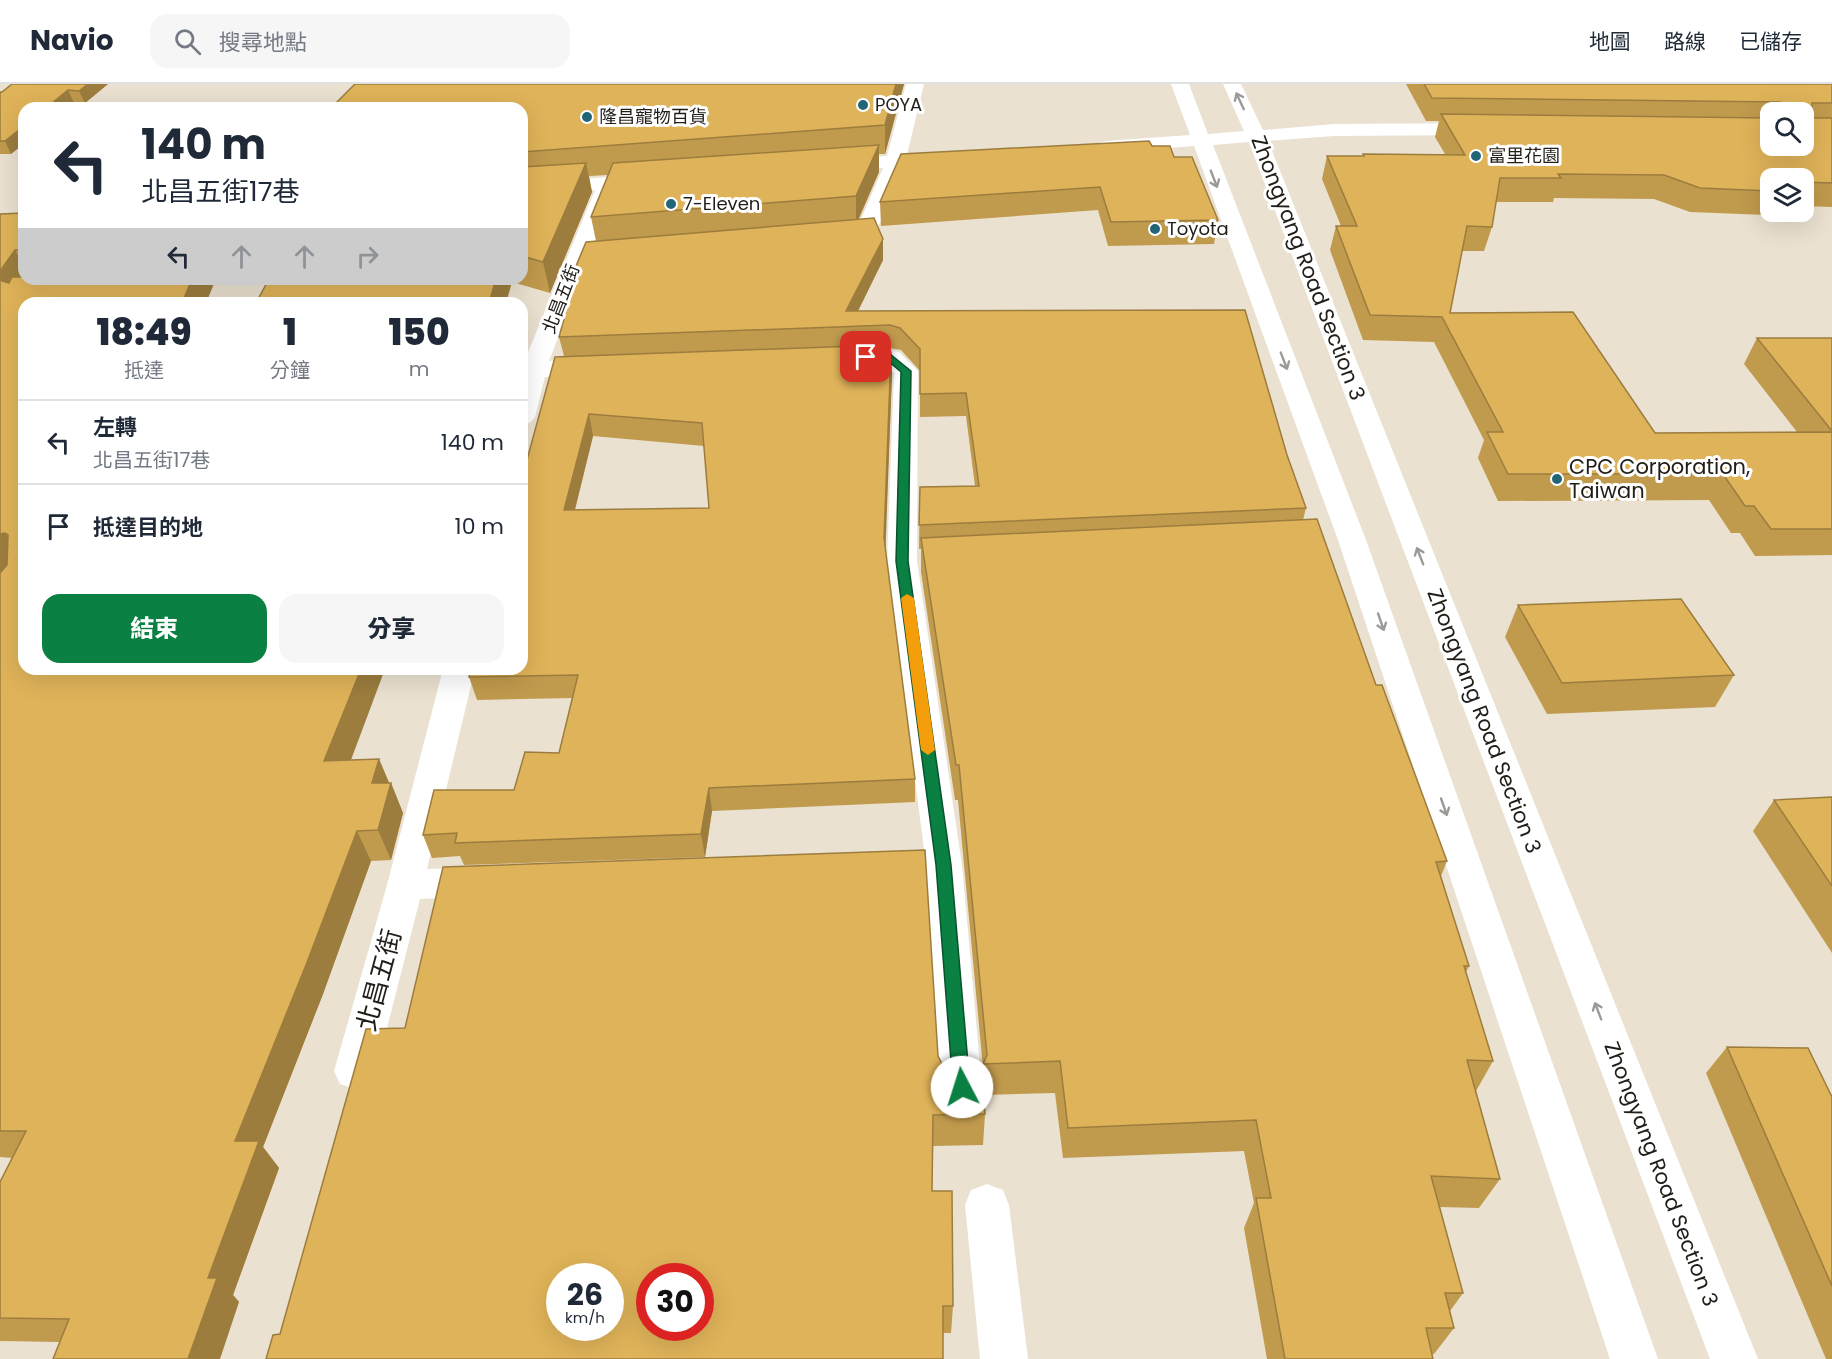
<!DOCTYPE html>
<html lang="zh-TW">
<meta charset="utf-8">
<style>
body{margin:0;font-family:Poppins,"Noto Sans TC",sans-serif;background:#f6f6f7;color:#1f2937;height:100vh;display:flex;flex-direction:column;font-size:22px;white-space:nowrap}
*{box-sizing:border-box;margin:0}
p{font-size:20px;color:#747a83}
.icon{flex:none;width:33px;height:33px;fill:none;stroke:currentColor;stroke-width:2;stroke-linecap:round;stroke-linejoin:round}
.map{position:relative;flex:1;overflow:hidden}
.panel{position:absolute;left:18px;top:213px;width:510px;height:378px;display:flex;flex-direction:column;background:#fff;border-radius:18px;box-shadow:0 6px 24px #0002}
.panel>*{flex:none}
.hud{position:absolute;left:18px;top:18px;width:510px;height:183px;border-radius:18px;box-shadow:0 6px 24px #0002;background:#fff;color:#1f2937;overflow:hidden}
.tools{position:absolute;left:1760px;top:18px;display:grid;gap:12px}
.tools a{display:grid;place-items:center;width:54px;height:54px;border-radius:12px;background:#fff;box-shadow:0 6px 24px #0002;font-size:30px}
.speed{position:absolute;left:546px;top:1179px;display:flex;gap:12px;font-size:30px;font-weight:700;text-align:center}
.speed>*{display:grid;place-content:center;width:78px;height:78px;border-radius:50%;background:#fff;box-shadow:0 6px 24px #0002;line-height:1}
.speed small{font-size:15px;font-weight:400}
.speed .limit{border:9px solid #d22;background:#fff;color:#111}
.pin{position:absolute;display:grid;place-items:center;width:51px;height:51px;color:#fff;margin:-26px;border-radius:12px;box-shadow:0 3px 9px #0006}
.me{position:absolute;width:66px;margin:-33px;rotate:355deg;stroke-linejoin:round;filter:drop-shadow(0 0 4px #0008)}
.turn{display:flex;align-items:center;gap:21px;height:126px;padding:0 24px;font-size:27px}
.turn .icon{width:78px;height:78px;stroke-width:2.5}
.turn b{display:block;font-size:42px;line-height:51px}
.lanes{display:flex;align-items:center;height:57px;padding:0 24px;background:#0003;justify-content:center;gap:30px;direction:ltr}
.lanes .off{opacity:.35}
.eta{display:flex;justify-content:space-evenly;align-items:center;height:102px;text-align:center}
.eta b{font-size:36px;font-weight:800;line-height:42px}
.button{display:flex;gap:12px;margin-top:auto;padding:12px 24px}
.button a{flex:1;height:69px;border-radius:18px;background:#0b8043;color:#fff;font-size:24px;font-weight:800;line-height:69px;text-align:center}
.button a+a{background:#f6f6f7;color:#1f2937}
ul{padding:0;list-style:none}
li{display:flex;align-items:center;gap:18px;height:84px;padding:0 24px;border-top:2px solid #e0e1e3}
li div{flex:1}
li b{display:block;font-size:22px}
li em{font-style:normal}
header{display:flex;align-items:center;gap:36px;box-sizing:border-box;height:84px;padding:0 30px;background:#fff;border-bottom:2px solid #e0e1e3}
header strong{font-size:28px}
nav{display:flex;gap:33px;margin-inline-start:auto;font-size:21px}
.search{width:420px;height:54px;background:#f6f6f7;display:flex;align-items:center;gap:15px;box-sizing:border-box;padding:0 21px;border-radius:18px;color:#747a83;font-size:22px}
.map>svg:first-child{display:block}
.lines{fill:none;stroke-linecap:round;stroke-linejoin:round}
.minor{fill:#fff;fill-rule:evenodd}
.wall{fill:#c09a4d;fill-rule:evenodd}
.shaded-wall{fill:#9c7d3e}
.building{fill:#dfb359;stroke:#9c7d3e;stroke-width:1.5;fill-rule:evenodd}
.oneway{stroke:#9b9a97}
.route{fill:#0b8043;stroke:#07532c;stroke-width:1.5}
.slow{fill:#f59e0b}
.poi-dot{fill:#216577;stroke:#fff;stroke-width:2}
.labels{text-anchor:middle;stroke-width:6;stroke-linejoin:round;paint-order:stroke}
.far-poi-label{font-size:18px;fill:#211e18;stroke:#fff;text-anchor:start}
.far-street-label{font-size:18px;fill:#211e18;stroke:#fff}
.street-label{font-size:21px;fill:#211e18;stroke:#fff}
.poi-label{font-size:21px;fill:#211e18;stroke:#fff;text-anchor:start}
.near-street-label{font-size:26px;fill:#211e18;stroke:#fff}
</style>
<header>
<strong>Navio</strong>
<div class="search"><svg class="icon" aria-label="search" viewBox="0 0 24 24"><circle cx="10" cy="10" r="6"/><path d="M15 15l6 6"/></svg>搜尋地點</div>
<nav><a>地圖</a><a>路線</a><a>已儲存</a></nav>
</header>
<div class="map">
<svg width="1832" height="1275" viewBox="0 0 1832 1275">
<rect width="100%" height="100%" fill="#eae1d0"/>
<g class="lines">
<!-- minor -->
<g class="minor">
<polygon points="906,0 924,0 907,71 941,68 948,70 951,74 948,78 904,83 874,153 836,157 828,156 825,151 828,146 858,142 883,84 834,88 827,86 824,82 827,78 834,76 887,72"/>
<polygon points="1171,0 1189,0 1208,50 1244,47 1223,0 1241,0 1263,46 1334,40 1480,39 1487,41 1490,45 1487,49 1480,51 1334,52 1268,57 1758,1275 1710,1275 1249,58 1213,61 1366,456 1658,1275 1610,1275 1338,456 1194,62 1106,69 1099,67 1096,63 1099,59 1106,57 1190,51"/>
<polygon points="651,90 658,92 661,96 658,100 616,105 549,277 598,276 607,278 610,283 607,288 545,293 535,333 531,338 522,341 522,279 524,278 595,106 522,111 522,99"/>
<polygon points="890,266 899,268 918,287 917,477 962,781 982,1003 976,1016 961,1022 946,1016 940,1003 926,781 887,477 894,289 884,280 847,281 838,279 835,274 838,269"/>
<polygon points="443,585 475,585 427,785 484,783 497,788 502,798 497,808 484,813 420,815 376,987 370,1000 355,1005 340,1000 334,987 387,801"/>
<polygon points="987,1100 1003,1106 1009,1121 1028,1275 980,1275 965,1121 971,1106"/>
</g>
</g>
<!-- wall -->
<g class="wall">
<polygon points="108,0 85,19 74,19 68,24 24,24 11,70 0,70 0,8"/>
<path d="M355,0H904L885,70H879V88L859,135L883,176L858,227L1287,371L1306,424L1303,436L1376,601L1447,777L1441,792L1469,882L1466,888L1493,977L1476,1007L1500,1095L1479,1124L1440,1123L1463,1209L1450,1227L1454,1244L1434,1270H1432L1433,1275H1267L1244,1144L1254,1119L1244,1067L1063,1074L1055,1009L984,1011L985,1030L983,1061L933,1062L932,1107L953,1222L951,1249L280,1250L938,972L946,987L962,993L982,989L983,984L958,716H955L921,488V465H919L920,403L975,402L966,332L920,333V287L901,266L890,264H886L891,268L892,290L885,462L915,695V718L712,727L705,773L464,781L460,772L432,774L423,751L514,706L559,669L572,614L477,616L469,593L522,585V394L564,272L559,253L573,202L571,194L596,157L591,133L608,91L589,92L592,108L550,209L512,198L269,195H522V24ZM593,352L704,362L709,424L575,426Z"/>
<path d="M1350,0H1832V123L1803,122V94H1770V125L1767,131L1690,128L1654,115L1554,114L1553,118H1496L1492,143L1484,167H1462L1450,229L1655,349L1797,348L1744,280L1757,254H1832V471L1755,472L1740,449H1731L1709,416L1498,417L1478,374L1484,356L1434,258L1363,256L1330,166L1336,142H1341L1322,95L1327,72H1363V70H1445L1435,53L1439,37H1426L1406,0ZM1770,28H1803L1770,62Z"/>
<polygon points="1152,62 1174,73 1218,136 1214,160 1108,162 1098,126 881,142 880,118"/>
<polygon points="24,129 24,585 350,676 379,675 389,699 391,699 403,729 391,776 371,777 323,910 263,1063 279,1084 233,1211 239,1218 60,1258 0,1257 0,1098 13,1074 0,1073 0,130"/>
<polygon points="1518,521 1734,591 1715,623 1547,630 1505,553"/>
<polygon points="1832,713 1832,869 1753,747 1774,716"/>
<polygon points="1727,963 1832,1013 1832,1275 1826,1275 1706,989"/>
</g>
<!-- shaded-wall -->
<g class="shaded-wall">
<polygon points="88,0 108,0 85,19 79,7"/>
<polygon points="896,0 904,0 885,70 885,41"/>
<polygon points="68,6 74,19 68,24 46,24"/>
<polygon points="24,42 24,60 11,70 5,57"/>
<polygon points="879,61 879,88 856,140 856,112"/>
<polygon points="586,79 592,108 550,209 543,178"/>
<polygon points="883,155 883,176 850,243 846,227"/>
<polygon points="15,166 24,183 24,195 12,219 0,197 0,187"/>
<polygon points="192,195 216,195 206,219 182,219"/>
<polygon points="496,195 511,195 512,198 506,219 489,219"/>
<polygon points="891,268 892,290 885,477 884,454"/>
<polygon points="589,330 593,352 569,449 564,426"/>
<polygon points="5,449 23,479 0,497 0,450"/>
<polygon points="361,585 385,585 339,708 324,677"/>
<polygon points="379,675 390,701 391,699 403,729 391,776 378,746 372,699"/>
<polygon points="709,704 712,727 705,773 701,750"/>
<polygon points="357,747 371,777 323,910 263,1063 279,1084 233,1211 239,1218 220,1275 188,1275 208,1194 235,1057"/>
</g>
<!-- building -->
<g class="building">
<polygon points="12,0 88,0 79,7 68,6 46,24 24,24 24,42 5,57 0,57 0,8 2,8"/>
<polygon points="355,0 896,0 885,41 522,68 522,24 331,24"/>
<polygon points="1424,0 1832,0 1832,19 1812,19 1812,34 1832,34 1832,99 1803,98 1803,94 1770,94 1770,107 1700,104 1664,91 1558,90 1561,94 1500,94 1492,143 1467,142 1450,229 1573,228 1655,349 1832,348 1832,445 1771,445 1754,422 1745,422 1723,390 1508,390 1487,348 1503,348 1442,233 1370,231 1336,142 1357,142 1327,72 1364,72 1363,70 1465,71 1441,30 1770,34 1770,62 1803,62 1803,28 1782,28 1782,20 1780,18 1432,14"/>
<polygon points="1149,57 1152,62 1170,62 1174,73 1192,73 1218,136 1111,138 1100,103 880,118 901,70"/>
<polygon points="879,61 856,112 591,133 613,79"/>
<polygon points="586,79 543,178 522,172 522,83"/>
<polygon points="24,129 24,166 15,166 0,187 0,130"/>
<polygon points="874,134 883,155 846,227 1245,226 1287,371 1306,424 919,441 920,403 979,402 966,309 920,310 920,265 900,244 890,241 559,253 575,195 571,194 586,158"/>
<polygon points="12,193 24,193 24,195 192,195 182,219 24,219 24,585 361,585 324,677 379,675 372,699 391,699 378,746 357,747 306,881 235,1057 259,1057 208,1194 217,1194 188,1275 53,1275 69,1235 0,1234 0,1098 26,1047 0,1047 0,489 7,481 8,451 5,449 0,450 0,195 2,197 9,199"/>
<polygon points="269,195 496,195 489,219 256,219"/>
<polygon points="1757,254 1832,254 1832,347"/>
<path d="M883,261L891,268L884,454L915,695L709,704L701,750L455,759L457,749L423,751L434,706H514L525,668L559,669L578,591L469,593L471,585H522V410L524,404H522V394L555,273ZM589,330L702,339L709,424L564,426Z"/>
<polygon points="1317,435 1376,601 1382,601 1447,777 1436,778 1469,882 1464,882 1493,977 1467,976 1500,1095 1431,1092 1463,1209 1445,1209 1454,1244 1426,1244 1433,1275 1285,1275 1256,1114 1271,1114 1256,1036 1068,1044 1060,977 983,980 987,971 959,681 956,681 921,454"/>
<polygon points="1681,515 1734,591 1562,599 1518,521"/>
<polygon points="1832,713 1832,802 1774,716"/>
<path d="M925,766L938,972L946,987L962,993L979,987L982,982L985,1030L933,1031L932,1107H952L953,1222H943V1275H266L273,1251L280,1250L366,945L405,944L443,783ZM560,1192H610V1244H560ZM650,1192H700V1244H650Z"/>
<polygon points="1727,963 1808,964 1832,1013 1832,1202"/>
</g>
<!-- one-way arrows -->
<defs><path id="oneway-shaft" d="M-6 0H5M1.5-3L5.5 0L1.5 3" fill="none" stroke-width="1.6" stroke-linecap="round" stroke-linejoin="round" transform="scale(1.5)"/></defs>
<g class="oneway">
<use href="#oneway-shaft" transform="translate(1240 17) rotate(-115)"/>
<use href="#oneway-shaft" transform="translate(1214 95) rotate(69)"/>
<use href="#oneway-shaft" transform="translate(1284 277) rotate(69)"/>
<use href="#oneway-shaft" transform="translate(1420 472) rotate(-111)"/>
<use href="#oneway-shaft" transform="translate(1381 538) rotate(71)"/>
<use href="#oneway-shaft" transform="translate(1444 723) rotate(71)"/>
<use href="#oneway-shaft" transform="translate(1598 927) rotate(-111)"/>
</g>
<!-- route -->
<polygon class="route" points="890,270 911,287 908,477 951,781 970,1003 968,1009 962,1011 955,1009 953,1003 936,781 896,477 901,288 887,276 866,276 861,273 866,270"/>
<!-- slow -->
<polygon class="slow" points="907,510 914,514 935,666 928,671 921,666 901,514"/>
<!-- markers -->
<g class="poi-dot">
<circle cx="863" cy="21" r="6"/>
<circle cx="587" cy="33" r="6"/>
<circle cx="1476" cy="72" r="6"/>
<circle cx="671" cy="120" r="6"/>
<circle cx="1155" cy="145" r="6"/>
<circle cx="1557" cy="395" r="6"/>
</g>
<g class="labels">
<!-- far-poi labels -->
<g class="far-poi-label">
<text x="875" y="27">POYA</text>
<text x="599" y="39">隆昌寵物百貨</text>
<text x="1488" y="78">富里花園</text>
<text x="683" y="126">7-Eleven</text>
<text x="1167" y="151">Toyota</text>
</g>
<!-- far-street labels -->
<g class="far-street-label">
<text transform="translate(561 215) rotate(-69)" y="6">北昌五街</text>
</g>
<!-- street labels -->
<g class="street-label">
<text transform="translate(1308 184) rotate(69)" y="7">Zhongyang Road Section 3</text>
<text transform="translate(1484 637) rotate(69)" y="7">Zhongyang Road Section 3</text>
<text transform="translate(1661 1090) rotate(69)" y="7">Zhongyang Road Section 3</text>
</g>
<!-- poi labels -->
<g class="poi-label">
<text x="1569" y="390">CPC Corporation,<tspan x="1569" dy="24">Taiwan</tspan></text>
</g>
<!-- near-street labels -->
<g class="near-street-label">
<text transform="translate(379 896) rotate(-75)" y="9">北昌五街</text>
</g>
</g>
</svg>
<div class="tools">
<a><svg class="icon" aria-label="search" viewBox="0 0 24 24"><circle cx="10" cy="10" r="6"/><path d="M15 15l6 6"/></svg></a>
<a><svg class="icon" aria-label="layers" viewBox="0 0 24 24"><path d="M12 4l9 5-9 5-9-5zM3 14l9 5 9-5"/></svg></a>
</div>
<div class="speed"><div>26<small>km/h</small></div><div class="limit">30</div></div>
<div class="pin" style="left:866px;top:273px;background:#d93025"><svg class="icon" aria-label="arrive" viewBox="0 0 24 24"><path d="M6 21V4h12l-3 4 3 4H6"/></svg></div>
<svg class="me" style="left:962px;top:1003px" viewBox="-20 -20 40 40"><circle r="19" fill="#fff"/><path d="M0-13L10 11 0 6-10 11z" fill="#0b8043"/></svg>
<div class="hud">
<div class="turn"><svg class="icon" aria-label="left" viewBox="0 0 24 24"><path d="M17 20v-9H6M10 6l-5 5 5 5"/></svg><div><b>140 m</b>北昌五街17巷</div></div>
<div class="lanes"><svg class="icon" aria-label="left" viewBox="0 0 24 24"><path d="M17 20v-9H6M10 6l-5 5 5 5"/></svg><svg class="icon off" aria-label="ahead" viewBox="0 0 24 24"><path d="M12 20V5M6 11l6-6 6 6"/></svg><svg class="icon off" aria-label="ahead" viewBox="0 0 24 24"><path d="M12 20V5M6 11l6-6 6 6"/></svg><svg class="icon off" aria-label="right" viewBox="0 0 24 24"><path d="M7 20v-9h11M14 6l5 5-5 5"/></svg></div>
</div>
<section class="panel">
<div class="eta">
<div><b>18:49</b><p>抵達</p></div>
<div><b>1</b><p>分鐘</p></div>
<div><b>150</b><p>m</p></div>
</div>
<ul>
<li><svg class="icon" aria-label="left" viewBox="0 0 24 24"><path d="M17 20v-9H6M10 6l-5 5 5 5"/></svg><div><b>左轉</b><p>北昌五街17巷</p></div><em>140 m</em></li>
<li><svg class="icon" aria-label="arrive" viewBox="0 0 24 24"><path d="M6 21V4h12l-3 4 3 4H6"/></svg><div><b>抵達目的地</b></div><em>10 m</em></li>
</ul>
<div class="button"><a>結束</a><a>分享</a></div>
</section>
</div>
